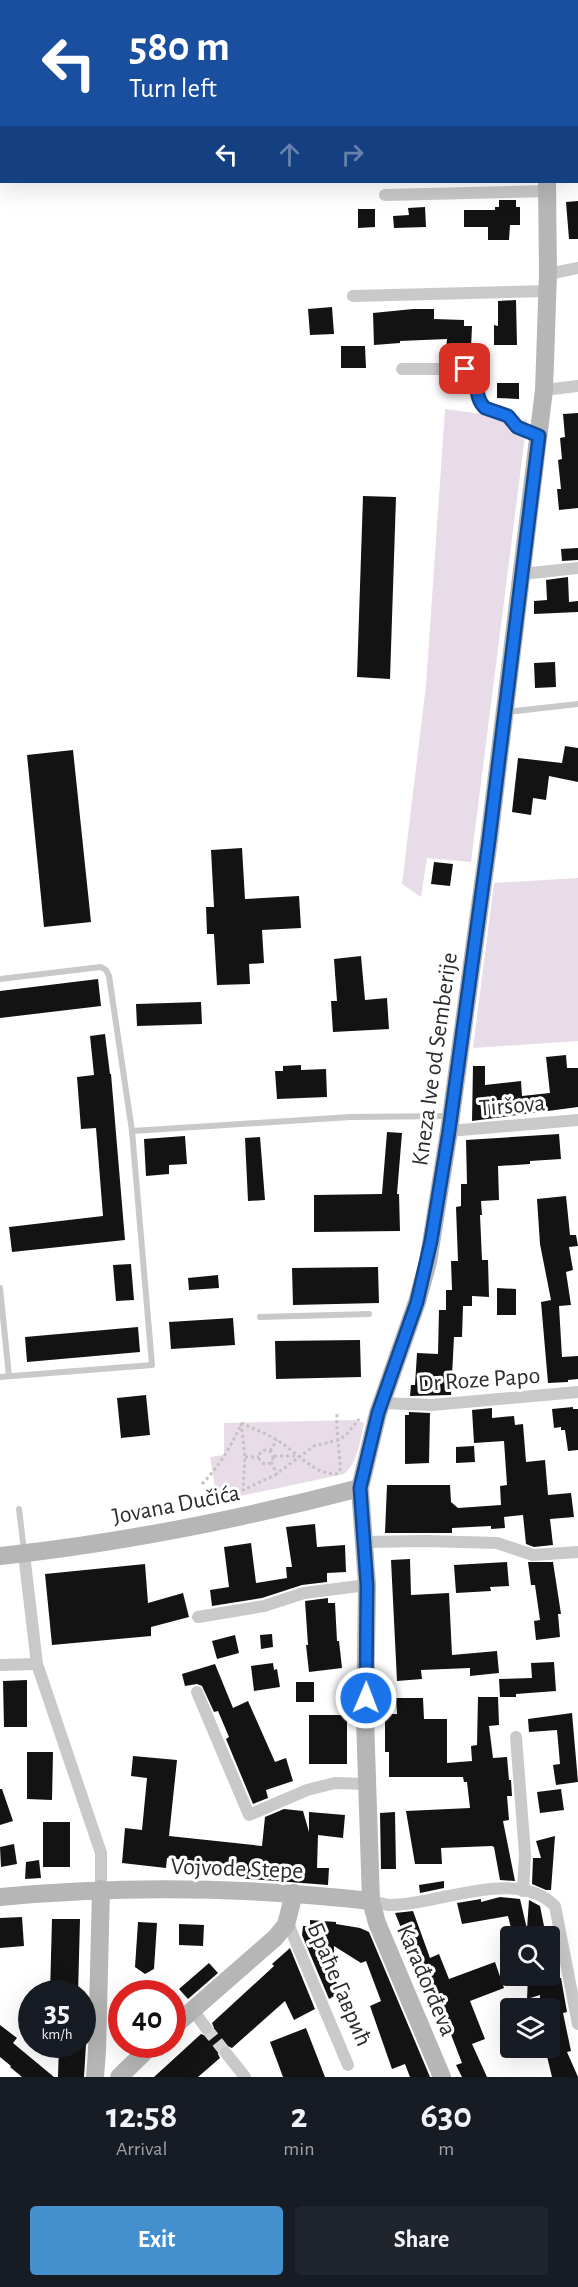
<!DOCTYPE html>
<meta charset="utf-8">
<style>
body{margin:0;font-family:"Alegreya Sans",sans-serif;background:#20242c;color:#f1f3f6;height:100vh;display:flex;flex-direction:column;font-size:22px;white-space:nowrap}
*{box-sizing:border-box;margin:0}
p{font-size:20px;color:#9ea1a6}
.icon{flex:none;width:33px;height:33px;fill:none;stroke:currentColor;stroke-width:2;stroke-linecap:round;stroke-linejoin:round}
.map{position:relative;height:2077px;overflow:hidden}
.drawer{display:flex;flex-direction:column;background:#171b24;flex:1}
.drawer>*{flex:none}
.top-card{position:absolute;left:0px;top:0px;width:579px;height:183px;box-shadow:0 6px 24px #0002;background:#1a4fa0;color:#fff;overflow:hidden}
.controls{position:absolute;left:500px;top:1926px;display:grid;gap:12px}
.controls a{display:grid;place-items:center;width:60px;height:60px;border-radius:6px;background:#171b24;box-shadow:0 6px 24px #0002;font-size:30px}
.speed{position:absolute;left:18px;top:1980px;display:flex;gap:12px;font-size:30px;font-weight:700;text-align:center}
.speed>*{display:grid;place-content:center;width:78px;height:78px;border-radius:50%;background:#171b24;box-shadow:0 6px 24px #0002;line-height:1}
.speed small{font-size:15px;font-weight:400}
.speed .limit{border:9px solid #d22;background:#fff;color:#111}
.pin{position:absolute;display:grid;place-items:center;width:51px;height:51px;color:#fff;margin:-26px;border-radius:12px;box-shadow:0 3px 9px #0006}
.me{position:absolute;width:66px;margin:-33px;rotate:1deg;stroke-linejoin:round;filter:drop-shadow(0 0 4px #0008)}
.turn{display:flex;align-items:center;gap:21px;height:126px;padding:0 30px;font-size:27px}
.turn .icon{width:78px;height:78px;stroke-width:2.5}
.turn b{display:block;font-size:42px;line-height:51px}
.lanes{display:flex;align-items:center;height:57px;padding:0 30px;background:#0003;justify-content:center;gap:30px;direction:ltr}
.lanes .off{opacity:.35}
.eta{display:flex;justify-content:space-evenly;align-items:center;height:102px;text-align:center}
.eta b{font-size:36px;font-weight:700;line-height:42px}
.primary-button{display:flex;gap:12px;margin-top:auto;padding:12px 30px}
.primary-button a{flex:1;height:69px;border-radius:6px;background:#4490ce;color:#fff;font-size:24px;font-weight:700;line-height:69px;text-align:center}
.primary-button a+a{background:#20242c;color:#f1f3f6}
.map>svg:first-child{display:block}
.green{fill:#e8dce8}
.building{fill:#131313}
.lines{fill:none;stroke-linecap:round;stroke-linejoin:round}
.street-tunnel{stroke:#d5d5d5;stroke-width:12;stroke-dasharray:12 6;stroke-linecap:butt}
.path{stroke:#c3c3c3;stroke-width:3;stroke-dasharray:3 3;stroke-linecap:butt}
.lane{stroke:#c9c9c9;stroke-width:6}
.street{stroke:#c9c9c9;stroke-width:12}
.secondary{stroke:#b6b6b6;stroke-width:18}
.route-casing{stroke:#114b97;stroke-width:15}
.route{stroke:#1a73e8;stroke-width:10}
.labels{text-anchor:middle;stroke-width:6;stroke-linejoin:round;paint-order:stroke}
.street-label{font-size:24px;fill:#2c2c2c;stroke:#fff}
</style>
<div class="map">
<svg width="578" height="2077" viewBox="0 0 578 2077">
<rect width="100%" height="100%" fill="#fff"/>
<!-- green -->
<g class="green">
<polygon points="445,409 527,420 471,862 427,858 421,897 402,884 426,685"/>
<polygon points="578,878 578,1041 473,1048 494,883"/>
<path d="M356,1420L364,1423C360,1440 358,1463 344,1474L217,1501L210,1457L224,1455V1423Z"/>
</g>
<!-- building -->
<g class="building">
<polygon points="499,200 516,200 516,207 520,207 520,225 510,225 509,240 488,240 488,227 464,227 464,210 495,210 495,207 499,207"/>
<polygon points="578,201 578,239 569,239 566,202"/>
<polygon points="425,207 426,227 394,228 393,216 409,215 408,208"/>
<polygon points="358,209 375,209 375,227 358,228"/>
<polygon points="516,300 517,345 494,345 494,325 498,326 498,301"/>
<polygon points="332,307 334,334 310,335 308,309"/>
<polygon points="413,309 434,309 434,319 464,320 464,326 472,326 471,348 461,347 461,352 446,351 447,339 400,341 400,343 374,345 373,313"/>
<polygon points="341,346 365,346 366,368 341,368"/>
<polygon points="443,377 466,378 468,389 443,388"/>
<polygon points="497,383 519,383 519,399 497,398"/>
<polygon points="578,413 578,508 559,510 557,489 561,489 558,460 562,459 560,438 565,437 563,414"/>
<polygon points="363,496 396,497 390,679 357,677"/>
<polygon points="578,548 578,560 562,561 561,549"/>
<polygon points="568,577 569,602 578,601 578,612 534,614 534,601 547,600 546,580"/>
<polygon points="555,662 556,687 535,688 534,663"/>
<polygon points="565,746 578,748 578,782 549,776 546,800 533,798 531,815 512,812 518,758 562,763"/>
<polygon points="73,750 91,922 44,927 27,755"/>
<polygon points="242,848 245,899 299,896 301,928 262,930 264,963 249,964 250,984 217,985 214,934 207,934 206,907 214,907 211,850"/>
<polygon points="434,862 453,864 450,886 431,884"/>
<polygon points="361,956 365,1000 387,998 389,1029 333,1032 331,1001 337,1001 334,959"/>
<polygon points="98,979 101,1006 0,1018 0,991"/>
<polygon points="201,1002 202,1024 137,1026 136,1004"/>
<polygon points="105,1034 110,1074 111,1074 125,1240 12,1252 9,1227 103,1216 96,1128 81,1129 77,1077 94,1075 90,1036"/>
<polygon points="566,1055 567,1068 578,1068 578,1107 472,1121 473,1066 485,1066 485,1085 521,1081 522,1096 550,1093 546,1057"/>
<polygon points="301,1065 301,1070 326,1069 327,1097 277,1099 275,1071 283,1071 283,1066"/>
<polygon points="387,1132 402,1133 397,1194 399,1194 400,1231 314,1232 314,1195 382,1194"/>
<polygon points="559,1134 561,1159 530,1161 530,1164 498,1166 499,1200 481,1201 482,1215 480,1215 482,1260 488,1260 489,1297 472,1296 472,1306 463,1306 462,1337 454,1337 451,1395 410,1396 411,1385 415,1385 417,1353 438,1354 439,1310 446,1310 446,1290 452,1290 451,1261 458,1261 456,1207 461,1206 461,1184 467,1184 466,1140"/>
<polygon points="185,1136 187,1164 169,1165 169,1174 146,1176 144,1139"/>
<polygon points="260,1137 265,1200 248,1201 245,1138"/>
<polygon points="566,1196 570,1235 576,1235 578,1246 569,1247 573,1270 566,1272 571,1305 559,1306 562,1357 578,1356 578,1379 568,1380 568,1382 548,1383 541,1302 551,1300 540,1244 537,1199"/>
<polygon points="131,1264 134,1300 116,1301 113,1265"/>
<polygon points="378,1267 379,1303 293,1305 292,1268"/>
<polygon points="218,1275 219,1288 189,1290 188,1278"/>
<polygon points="497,1288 516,1289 516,1315 497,1315"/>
<polygon points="233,1318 235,1345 171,1349 169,1322"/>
<polygon points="138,1327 140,1352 27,1362 25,1337"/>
<polygon points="360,1340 361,1377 276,1379 275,1341"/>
<polygon points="146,1395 150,1435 121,1438 117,1398"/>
<polygon points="573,1407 573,1409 578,1409 578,1450 568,1451 565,1430 561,1430 561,1427 554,1428 552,1409"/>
<polygon points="492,1408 492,1418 514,1416 515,1425 523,1424 526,1462 545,1460 548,1495 571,1493 574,1517 550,1519 553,1545 534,1547 526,1544 523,1515 504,1517 505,1528 491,1529 491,1526 452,1528 452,1533 385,1533 387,1485 450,1485 451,1502 458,1508 501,1505 500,1486 507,1485 504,1441 474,1443 472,1410"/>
<polygon points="409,1412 430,1413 429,1463 405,1464 405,1415 409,1415"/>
<polygon points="474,1446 475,1462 456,1463 456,1447"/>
<polygon points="315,1524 317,1547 345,1545 346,1572 327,1573 327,1582 302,1585 262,1598 212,1606 210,1590 229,1587 224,1547 251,1543 256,1583 287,1578 286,1567 292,1567 286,1527"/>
<polygon points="410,1559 411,1595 449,1593 452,1655 497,1651 499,1673 470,1676 470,1668 421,1670 422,1679 397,1681 391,1560"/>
<polygon points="507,1562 509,1586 490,1587 491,1591 456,1593 454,1565"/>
<polygon points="528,1562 553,1562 561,1614 558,1614 560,1637 536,1640 534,1621 540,1620 535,1585 531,1585"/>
<polygon points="145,1564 148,1603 183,1593 189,1617 151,1627 151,1636 52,1645 45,1574"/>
<polygon points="328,1598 328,1603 335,1603 337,1641 339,1641 342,1668 309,1672 306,1645 308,1645 305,1601"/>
<polygon points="272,1634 273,1647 261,1649 260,1635"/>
<polygon points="235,1635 239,1653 217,1659 212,1641"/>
<polygon points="554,1662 556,1691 516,1694 516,1697 500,1697 499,1679 532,1678 531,1663"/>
<polygon points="273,1663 274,1670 277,1669 280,1687 254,1691 251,1666"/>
<polygon points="215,1664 233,1708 248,1701 275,1762 286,1758 293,1781 266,1790 268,1798 253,1804 226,1739 229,1737 218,1711 214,1712 202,1686 197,1684 185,1686 182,1674"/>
<polygon points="27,1680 27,1727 4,1727 3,1681"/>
<rect x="296" y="1682" width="18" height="20"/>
<polygon points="478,1697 498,1697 499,1725 489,1726 493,1758 507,1757 509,1780 511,1780 512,1796 507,1796 509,1820 503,1821 515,1881 500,1880 494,1847 492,1846 441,1848 442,1864 415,1864 406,1811 470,1808 467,1782 464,1782 463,1777 389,1777 389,1752 385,1752 385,1714 397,1714 396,1698 423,1698 424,1719 447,1719 447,1763 472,1761 471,1746 477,1745"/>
<polygon points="572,1713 578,1782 556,1785 553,1765 560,1764 557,1730 529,1732 528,1719"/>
<rect x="309" y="1715" width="38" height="49"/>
<polygon points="27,1752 53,1752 52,1800 27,1799"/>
<polygon points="133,1756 177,1760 169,1836 262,1846 265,1817 284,1809 303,1811 309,1832 309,1812 345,1815 343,1838 318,1835 317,1868 329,1868 328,1885 224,1877 225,1864 167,1858 166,1868 122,1863 125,1828 142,1830 147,1778 131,1776"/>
<polygon points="0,1789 2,1789 13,1821 0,1825"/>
<polygon points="561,1789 564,1810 540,1813 537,1792"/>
<polygon points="395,1812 396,1869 381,1869 380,1813"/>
<rect x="43" y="1822" width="27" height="45"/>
<polygon points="555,1836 551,1890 546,1890 532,1884 533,1858 541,1858 536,1841"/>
<polygon points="14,1844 17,1864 1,1867 0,1847"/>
<polygon points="39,1860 41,1878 25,1879 26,1862"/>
<polygon points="444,1881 444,1888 420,1893 419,1885"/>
<polygon points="500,1897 520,1899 527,1929 529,1900 540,1906 546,1936 513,1936 508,1916 462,1924 457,1903 481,1899 481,1902"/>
<polygon points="413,1911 430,1958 439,1954 449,1979 495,1962 504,1988 470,2001 485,2039 472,2044 487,2077 462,2077 456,2065 462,2063 438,2001 432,2004 395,1913"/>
<polygon points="22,1917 24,1946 0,1948 0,1918"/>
<polygon points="52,1919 80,1919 78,1994 50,1994"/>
<polygon points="310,1920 336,1922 336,1924 360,1928 369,1932 430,2077 410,2077 405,2064 392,2069 370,2006 381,2001 366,1961 361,1963 334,1946 334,1954 323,1954 341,1992 329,1999 302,1935 303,1926 310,1926"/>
<polygon points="138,1922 157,1923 154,1969 145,1974 135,1967"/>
<polygon points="179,1924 204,1925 203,1946 179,1945"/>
<polygon points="290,1948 315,2009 294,2020 285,2001 232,2048 225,2045 220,2047 218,2054 220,2058 198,2077 154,2077 201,2034 206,2036 211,2034 214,2028 212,2023 274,1966 272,1964"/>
<polygon points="209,1963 218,1973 188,1999 179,1989"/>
<polygon points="528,1976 554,1976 554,1978 561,1978 567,2012 563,2013 571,2051 567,2052 578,2077 552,2077 545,2048 549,2048 549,2008 540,2008 540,1995 527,1999"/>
<polygon points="0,2025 17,2038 13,2043 54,2077 22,2077 10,2067 11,2066 0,2057"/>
<polygon points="306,2028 325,2077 283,2077 270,2042"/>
<polygon points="59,2044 86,2044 84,2077 58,2077"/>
</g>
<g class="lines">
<!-- street-tunnel -->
<polyline class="street-tunnel" points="206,2028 226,2053"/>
<!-- path -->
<g class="path">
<polyline points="241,1423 245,1457 243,1490 275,1475 314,1446 338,1440 346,1435 359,1419"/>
<path d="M241,1423C254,1429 268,1434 280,1442C297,1453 314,1474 336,1474L340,1471C340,1451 336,1433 337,1413"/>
<circle cx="266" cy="1457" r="7"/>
<polyline points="270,1451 277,1440"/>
<polyline points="274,1456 297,1456"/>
<polyline points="245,1457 259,1457"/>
<polyline points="271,1462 277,1474"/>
<path d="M202,1484C219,1466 230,1448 241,1425"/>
</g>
<!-- lane -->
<g class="lane">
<polyline points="507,712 578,704"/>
<polyline points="0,979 101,967 106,970 109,976 132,1131 350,1117 450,1116"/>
<polyline points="0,1288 9,1376"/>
<polyline points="260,1317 369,1314"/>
<polyline points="0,1377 152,1365 132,1131"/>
<polyline points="19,1509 24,1550"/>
</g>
<!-- street -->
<g class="street">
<polyline points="385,195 547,191"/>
<polyline points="548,274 578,268"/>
<polyline points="353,296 548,291"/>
<path d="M402,369H465L473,372C478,385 474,397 485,408L508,416L517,427L539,437"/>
<polyline points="544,390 578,386"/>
<polyline points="523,574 578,568"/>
<polyline points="449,1131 578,1120"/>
<polyline points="382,1403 432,1405 578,1392"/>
<polyline points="364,1542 426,1541 497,1543 533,1555 578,1552"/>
<polyline points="24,1554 37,1664 101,1853 101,1889"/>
<polyline points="198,1617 264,1606 304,1593 367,1585"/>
<polyline points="0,1665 37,1664"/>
<polyline points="197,1692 249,1815 307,1790 335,1783 366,1784"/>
<polyline points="516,1737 525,1854 523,1891"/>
<path d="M371,1901C377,1903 383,1904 389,1905C437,1906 515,1866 555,1906L578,2024"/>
<polyline points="287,1921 348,2065"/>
<polyline points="193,2010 206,2028"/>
<polyline points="226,2053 245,2077"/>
</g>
<!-- secondary -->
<g class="secondary">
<polyline points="544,0 544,2"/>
<path d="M0,1556C122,1543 241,1519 360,1488"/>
<path d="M0,1897C124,1885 247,1887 371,1901"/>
<polyline points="172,2028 275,1938 286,1925 294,1893"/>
<polyline points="95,2077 97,2051 101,1889"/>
<polyline points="119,2077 153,2044"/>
<polyline points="442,2077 377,1923 371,1901 365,1718 367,1585 360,1488 378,1413 417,1302 428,1262 449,1131 489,840 544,390 548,274 547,182"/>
</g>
</g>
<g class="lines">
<!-- route casing -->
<g class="route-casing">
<path id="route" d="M366,1698L367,1585L360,1488L378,1413L417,1302L431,1241L449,1131L489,840L539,436L517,427L508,416L485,408C474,397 479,385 473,372L465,369"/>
</g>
<!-- route -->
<use href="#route" class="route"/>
</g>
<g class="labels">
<!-- street labels -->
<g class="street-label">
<text transform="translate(434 1059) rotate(-82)" y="8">Kneza Ive od Semberije</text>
<text transform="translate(512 1105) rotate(-5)" y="8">Tiršova</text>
<text transform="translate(479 1379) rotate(-4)" y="8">Dr Roze Papo</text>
<text transform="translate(176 1504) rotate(-11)" y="8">Jovana Dučića</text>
<text transform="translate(237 1868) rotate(2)" y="8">Vojvode Stepe</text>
<text transform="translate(427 1980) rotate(67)" y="8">Karađorđeva</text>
<text transform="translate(340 1984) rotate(67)" y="8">Браће Гаврић</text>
</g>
</g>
</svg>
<div class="controls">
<a><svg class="icon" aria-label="search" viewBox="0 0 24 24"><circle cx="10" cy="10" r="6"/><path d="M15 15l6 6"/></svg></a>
<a><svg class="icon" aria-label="layers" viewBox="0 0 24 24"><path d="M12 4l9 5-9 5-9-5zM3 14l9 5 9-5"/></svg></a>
</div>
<div class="speed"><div>35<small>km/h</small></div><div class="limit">40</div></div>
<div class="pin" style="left:465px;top:369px;background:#d93025"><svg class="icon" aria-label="arrive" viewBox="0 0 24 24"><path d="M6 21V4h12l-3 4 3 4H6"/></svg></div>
<svg class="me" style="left:366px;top:1698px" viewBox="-20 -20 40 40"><circle r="17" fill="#1a73e8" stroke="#fff" stroke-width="3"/><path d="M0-11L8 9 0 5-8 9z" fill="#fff"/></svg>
<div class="top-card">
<div class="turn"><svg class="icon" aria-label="left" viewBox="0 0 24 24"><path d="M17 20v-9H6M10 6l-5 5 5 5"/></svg><div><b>580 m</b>Turn left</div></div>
<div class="lanes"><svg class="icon" aria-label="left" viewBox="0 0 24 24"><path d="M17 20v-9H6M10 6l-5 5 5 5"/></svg><svg class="icon off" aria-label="ahead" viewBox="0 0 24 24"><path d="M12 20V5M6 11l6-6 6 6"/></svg><svg class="icon off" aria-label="right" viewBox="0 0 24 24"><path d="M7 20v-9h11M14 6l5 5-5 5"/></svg></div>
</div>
</div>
<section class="drawer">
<div class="eta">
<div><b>12:58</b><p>Arrival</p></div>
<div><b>2</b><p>min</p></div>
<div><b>630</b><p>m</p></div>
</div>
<div class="primary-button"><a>Exit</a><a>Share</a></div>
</section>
